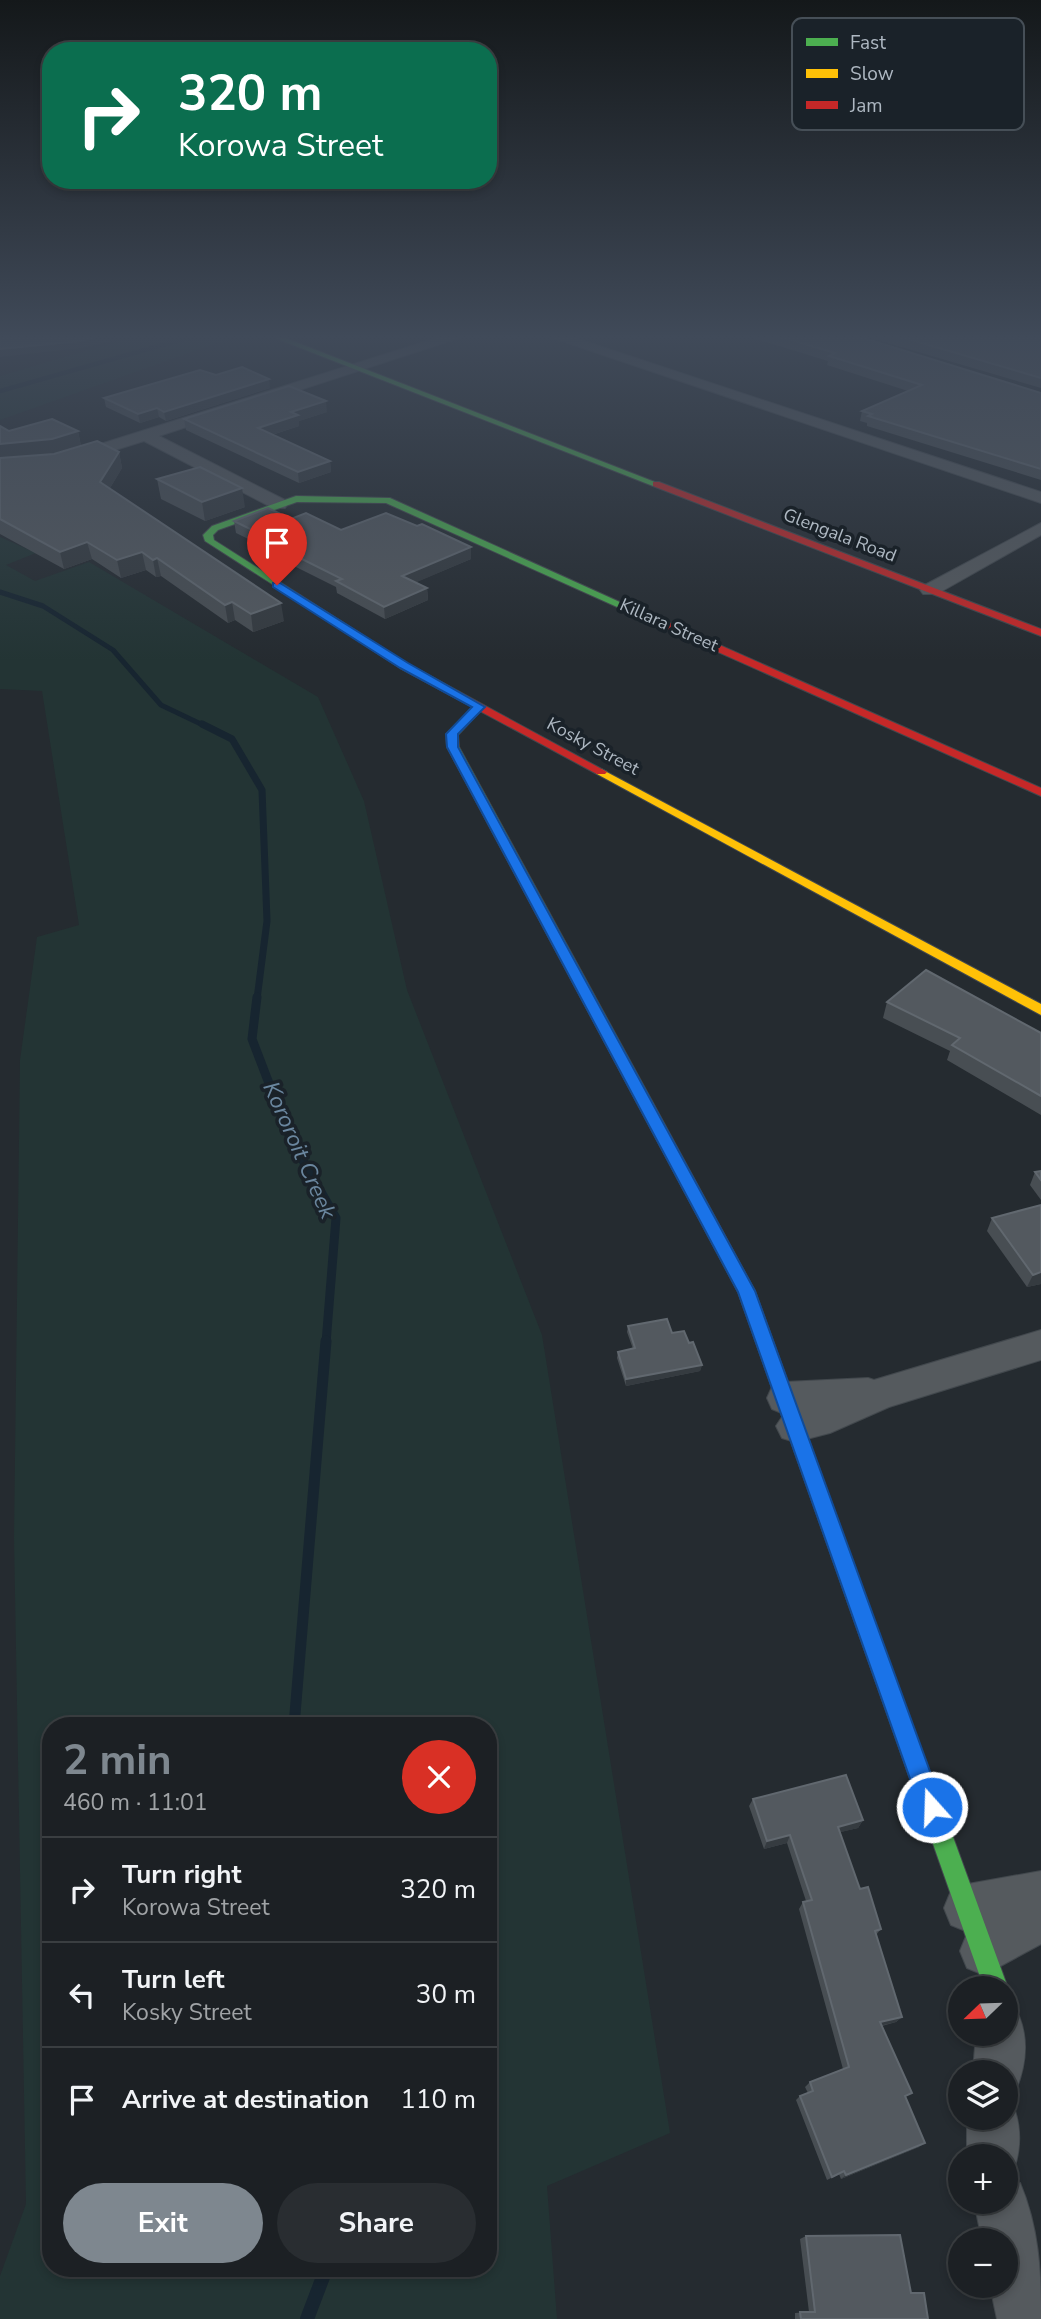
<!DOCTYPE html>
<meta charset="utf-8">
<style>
body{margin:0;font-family:"Nunito Sans",sans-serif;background:#292d31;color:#f1f3f6;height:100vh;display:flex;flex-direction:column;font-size:26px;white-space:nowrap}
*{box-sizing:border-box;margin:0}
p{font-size:23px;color:#a0a3a6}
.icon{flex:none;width:38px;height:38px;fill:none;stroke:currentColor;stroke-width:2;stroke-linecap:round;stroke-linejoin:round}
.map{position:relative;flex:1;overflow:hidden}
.panel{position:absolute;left:42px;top:1717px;width:455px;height:560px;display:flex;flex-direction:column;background:#1c2024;border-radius:28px;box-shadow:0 4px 10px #0003,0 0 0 2px #3a3e41}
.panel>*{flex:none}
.banner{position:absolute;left:42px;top:42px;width:455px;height:147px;border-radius:28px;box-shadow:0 4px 10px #0003,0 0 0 2px #3a3e41;background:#0b6e4f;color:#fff;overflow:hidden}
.needle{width:46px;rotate:247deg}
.tools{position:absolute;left:948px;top:1976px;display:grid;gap:14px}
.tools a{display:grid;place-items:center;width:70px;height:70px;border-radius:50%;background:#1c2024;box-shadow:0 4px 10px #0003,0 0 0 2px #3a3e41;font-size:35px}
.pin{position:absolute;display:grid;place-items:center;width:60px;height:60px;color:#fff;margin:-72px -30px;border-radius:50% 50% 50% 0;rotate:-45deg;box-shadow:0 0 7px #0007}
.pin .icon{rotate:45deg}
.me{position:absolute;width:77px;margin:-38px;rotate:340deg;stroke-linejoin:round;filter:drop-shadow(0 0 5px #0008)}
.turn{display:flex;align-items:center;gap:24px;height:147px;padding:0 21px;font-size:32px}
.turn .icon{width:91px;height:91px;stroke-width:2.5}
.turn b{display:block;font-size:49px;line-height:60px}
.round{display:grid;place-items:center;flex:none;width:74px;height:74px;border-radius:37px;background:#292d31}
.summary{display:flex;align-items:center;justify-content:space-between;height:119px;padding:0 21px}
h1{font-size:42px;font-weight:700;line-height:52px;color:#7e878f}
.button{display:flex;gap:14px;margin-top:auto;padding:14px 21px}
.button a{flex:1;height:80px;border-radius:42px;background:#7e878f;color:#fff;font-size:28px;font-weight:700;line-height:80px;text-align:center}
.button a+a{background:#292d31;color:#f1f3f6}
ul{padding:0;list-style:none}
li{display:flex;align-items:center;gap:21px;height:105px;padding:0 21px;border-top:2px solid #3a3e41}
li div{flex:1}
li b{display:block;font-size:26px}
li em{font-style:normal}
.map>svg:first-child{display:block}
.green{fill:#233434;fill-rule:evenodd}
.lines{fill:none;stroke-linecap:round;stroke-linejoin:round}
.stream-far5{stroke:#172530;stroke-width:4.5}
.stream-far4{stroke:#172530;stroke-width:5}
.stream-far3{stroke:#172530;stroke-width:7}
.stream-far2{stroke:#172530;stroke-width:9}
.stream-far1{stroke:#172530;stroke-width:11}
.stream{stroke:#172530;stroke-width:14}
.street-casing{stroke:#42484d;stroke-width:2}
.fast-casing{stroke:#42484d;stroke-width:2}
.slow-casing{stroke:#42484d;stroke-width:2}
.jam-casing{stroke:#42484d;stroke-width:2}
.street{fill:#555a5e;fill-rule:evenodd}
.fast{fill:#4caf50;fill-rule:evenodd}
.slow{fill:#ffc107;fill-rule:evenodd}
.jam{fill:#c62828;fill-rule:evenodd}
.wall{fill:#484e53}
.shaded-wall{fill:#353b40}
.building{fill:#53595f;stroke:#61686f;stroke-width:2}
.route{fill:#1a73e8;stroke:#114b97;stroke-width:2}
.labels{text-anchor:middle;stroke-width:7;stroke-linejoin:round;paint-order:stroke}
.far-street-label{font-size:18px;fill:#aeb8c2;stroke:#1a2229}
.water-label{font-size:23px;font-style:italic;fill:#6a869e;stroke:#1a2229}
.key{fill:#1a2229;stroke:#464f57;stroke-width:2}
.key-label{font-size:19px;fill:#aeb8c2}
</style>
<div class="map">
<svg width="1041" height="2319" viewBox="0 0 1041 2319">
<rect width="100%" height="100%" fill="#252b30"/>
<!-- green -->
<g class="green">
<polygon points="137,336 237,336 0,420 0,376"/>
<path d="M0,537L36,553L6,565L35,581L89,562L318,697L364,801L407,990L542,1335L670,2133L547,2186L557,2319H0V2276L26,2204L14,1538L20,1060L37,937L79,925L42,691L0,689ZM51,1726H488V2268H51Z"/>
</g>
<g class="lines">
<!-- stream-far5 -->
<polyline class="stream-far5" points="0,391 194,336"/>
<!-- stream-far4 -->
<polyline class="stream-far4" points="0,592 43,606 113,650 161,705 205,726"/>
<!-- stream-far3 -->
<polyline class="stream-far3" points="202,724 232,739 262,790 267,921 257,999"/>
<!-- stream-far2 -->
<polyline class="stream-far2" points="257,997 252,1039 290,1138 336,1218 326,1343"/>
<!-- stream-far1 -->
<polyline class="stream-far1" points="294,1726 326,1341"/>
<!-- stream -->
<polyline class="stream" points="307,2319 323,2277 322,2268"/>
<!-- street casing -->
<g class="street-casing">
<g id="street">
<polygon points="443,336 465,336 159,436 285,500 288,504 285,508 273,508 144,441 58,468 0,473 0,463 56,458"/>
<polygon points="547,336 569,336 1041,492 1041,503"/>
<polygon points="1041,523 1041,535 937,594 923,594 920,590 923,586"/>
<polygon points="1041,1330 1041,1360 889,1407 830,1433 795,1442 782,1438 776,1426 784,1414 772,1409 767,1398 772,1387 785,1382 868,1378 874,1380"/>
<polygon points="1041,1871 1041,1944 984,1975 967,1968 960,1951 967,1934 972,1931 968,1932 951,1925 944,1908 951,1891 968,1884"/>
<path d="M1006,2011L1019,2016C1029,2041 1026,2065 1016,2090L1006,2094V2072H973L976,2034H1006Z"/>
<path d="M1006,2098L1011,2100C1022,2125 1022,2149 1012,2175L1006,2177V2156H967V2118H1006Z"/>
<path d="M1006,2177L1020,2183C1039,2228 1041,2271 1041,2319H997L990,2286H1006V2240H982L974,2202H1006Z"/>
</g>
</g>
<!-- fast casing -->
<g class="fast-casing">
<g id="fast">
<polygon points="270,336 280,336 660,484 653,486"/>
<polygon points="296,496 390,498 644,613 635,615 386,503 297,502 218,530 213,535 214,540 300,595 302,597 297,600 205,541 203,535 212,526"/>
<polygon points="475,705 484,707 458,735 459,747 653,1103 650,1107 645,1108 637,1103 447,747 446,734"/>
<polygon points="926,1782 934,1785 937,1793 1008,1988 1006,1993 1006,1988 984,1988 915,1793 918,1785"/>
</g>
</g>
<!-- slow casing -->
<g class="slow-casing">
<g id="slow">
<polygon points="601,769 1041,1004 1041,1015 597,774 595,772"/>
<polygon points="645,1098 653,1103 755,1291 795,1402 792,1408 786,1410 780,1408 777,1402 738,1292 637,1103"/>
</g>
</g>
<!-- jam casing -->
<g class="jam-casing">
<g id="jam">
<polygon points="653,482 659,482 1041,629 1041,636 653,486"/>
<polygon points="294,595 300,595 408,664 607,772 605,774 597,774 400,668 294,599"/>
<polygon points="635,611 643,611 1041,788 1041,796 635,615"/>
<polygon points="786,1394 792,1396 795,1402 937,1793 934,1801 926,1804 918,1801 915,1793 777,1402 780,1396"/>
</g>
</g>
<!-- street -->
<use href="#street" class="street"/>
<!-- fast -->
<use href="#fast" class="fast"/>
<!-- slow -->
<use href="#slow" class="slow"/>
<!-- jam -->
<use href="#jam" class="jam"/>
</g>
<!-- wall -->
<g class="wall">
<polygon points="756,336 857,336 1041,393 1041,480 867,426 867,423 860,421 862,411 908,391 827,365 828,361 756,339"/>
<polygon points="864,336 1041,336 1041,388"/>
<polygon points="216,375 270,388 166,421 159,417 140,423 106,407 104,398"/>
<polygon points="327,412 299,421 299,426 272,435 330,461 331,472 299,483 186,430 184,419"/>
<polygon points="0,426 9,431 78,431 81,446 119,452 122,468 110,488 284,621 253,632 235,620 228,623 161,576 156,577 146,570 121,578 92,559 64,569 0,534"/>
<polygon points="157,479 245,507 205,521 161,499"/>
<polygon points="291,519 341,530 417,526 471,559 416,582 427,588 428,600 385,619 337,593 336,587 286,562 285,557 236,533 234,521"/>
<polygon points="887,1002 1041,1033 1041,1115 947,1060 950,1051 883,1018"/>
<polygon points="1041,1171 1041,1200 1030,1185 1035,1172"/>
<polygon points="992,1218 1041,1284 1027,1287 987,1231"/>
<polygon points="628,1326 672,1333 689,1343 702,1365 700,1371 626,1386 617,1358 618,1352 633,1349 627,1332"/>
<polygon points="753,1799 863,1820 858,1828 840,1832 860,1889 881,1929 876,1935 902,2017 896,2022 882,2026 905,2098 919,2147 841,2179 839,2174 827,2180 796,2100 800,2096 808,2093 805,2087 810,2082 843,2069 799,1909 803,1902 806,1901 787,1843 764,1849 749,1806"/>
<polygon points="806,2236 911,2293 928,2319 795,2319 795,2313 809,2312 800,2239"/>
</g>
<!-- shaded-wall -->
<g class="shaded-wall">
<polygon points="98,336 116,336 117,340 81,348 0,357 0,349"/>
<polygon points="269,379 270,388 166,421 164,412"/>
<polygon points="326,401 327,412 299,421 299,426 259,439 258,428 291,412"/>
<polygon points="157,408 159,417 140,423 138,414"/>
<polygon points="78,431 81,447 55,455 0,460 0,444"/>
<polygon points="119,452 122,468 104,498 100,482"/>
<polygon points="330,461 331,472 299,483 298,472"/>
<polygon points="242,488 245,507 205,521 202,502"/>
<polygon points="87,542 92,559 64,569 60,552"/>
<polygon points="471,547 471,559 403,588 402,576"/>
<polygon points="142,552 146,570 121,578 117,560"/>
<polygon points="157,558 161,576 156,577 153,560"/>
<polygon points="427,588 428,600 385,619 384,607"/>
<polygon points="232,602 235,620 228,623 225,605"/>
<polygon points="281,603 284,621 253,632 251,614"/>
<polygon points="1041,1272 1041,1284 1027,1287 1033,1275"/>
<polygon points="702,1365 700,1371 626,1386 626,1379"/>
<polygon points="863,1820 858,1828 833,1834 838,1827"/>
<polygon points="790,1835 787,1843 764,1849 767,1841"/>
<polygon points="902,2017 896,2022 875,2027 880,2022"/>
<polygon points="925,2143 919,2147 841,2179 846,2175"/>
</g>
<!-- building -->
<g class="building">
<polygon points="0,336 98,336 80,341 0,349"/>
<polygon points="778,336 857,336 1041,393 1041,469 868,416 872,414 862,411 922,385 829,356 835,353"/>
<polygon points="898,336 1041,336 1041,378"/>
<polygon points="242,367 269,379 164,412 157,408 138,414 104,398 200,370 216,375"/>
<polygon points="289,386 326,401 291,412 298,415 258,428 330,461 298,472 184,419"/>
<polygon points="52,419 78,431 52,439 0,444 0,426 9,431"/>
<polygon points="97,441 119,452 100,482 281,603 251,614 232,602 225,605 157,558 153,560 142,552 117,560 87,542 60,552 0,519 0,458 54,454"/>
<polygon points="200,467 242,488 202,502 157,479"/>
<polygon points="268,508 291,519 306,513 341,530 386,513 417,526 422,524 471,547 402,576 427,588 384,607 336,581 342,579 284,550 289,548 234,521"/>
<polygon points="926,970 1041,1033 1041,1096 952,1045 960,1038 887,1002"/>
<polygon points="1041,1171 1041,1180 1035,1172"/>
<polygon points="1041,1205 1041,1272 1033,1275 992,1218"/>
<polygon points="667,1319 672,1333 684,1331 689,1343 693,1342 702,1365 626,1379 618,1352 635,1348 628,1326"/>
<polygon points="846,1775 863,1820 838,1827 860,1889 868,1887 881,1929 875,1931 902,2017 880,2022 912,2093 905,2096 925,2143 846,2175 844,2171 832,2177 800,2096 813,2091 810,2082 849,2067 803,1902 812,1900 790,1835 767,1841 753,1799"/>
<polygon points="900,2235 911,2293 924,2293 928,2319 801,2319 800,2312 815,2312 806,2236"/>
</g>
<!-- sky -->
<linearGradient id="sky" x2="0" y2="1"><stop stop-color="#14181a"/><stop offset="0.51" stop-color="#404a59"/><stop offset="1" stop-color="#404a59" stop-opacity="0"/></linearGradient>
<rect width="1041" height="661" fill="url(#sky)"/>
<!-- route -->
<polygon class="route" points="273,583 280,583 408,663 485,707 458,734 458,747 755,1291 943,1807 940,1815 932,1818 923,1815 920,1807 738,1292 447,747 446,734 472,707 400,668 273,587"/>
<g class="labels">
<!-- far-street labels -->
<g class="far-street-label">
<text transform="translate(840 535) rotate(21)" y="6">Glengala Road</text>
<text transform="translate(669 625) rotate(24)" y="6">Killara Street</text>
<text transform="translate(593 746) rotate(28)" y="6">Kosky Street</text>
</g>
<!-- water labels -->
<g class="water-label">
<text transform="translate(300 1150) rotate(66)" y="8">Kororoit Creek</text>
</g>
</g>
<!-- legend -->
<rect x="792" y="18" width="232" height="112" rx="10" class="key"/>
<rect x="806" y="38" width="32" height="8" fill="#4caf50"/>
<rect x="806" y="69" width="32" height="9" fill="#ffc107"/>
<rect x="806" y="101" width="32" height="8" fill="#c62828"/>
<g class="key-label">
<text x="850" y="49">Fast</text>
<text x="850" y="80">Slow</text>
<text x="850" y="112">Jam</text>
</g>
</svg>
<div class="tools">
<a><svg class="needle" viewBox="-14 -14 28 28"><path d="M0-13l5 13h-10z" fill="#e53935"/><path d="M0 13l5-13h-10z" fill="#a0a3a6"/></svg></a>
<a><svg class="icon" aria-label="layers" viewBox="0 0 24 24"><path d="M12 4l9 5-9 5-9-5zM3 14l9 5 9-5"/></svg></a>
<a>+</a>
<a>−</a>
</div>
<div class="pin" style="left:277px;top:585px;background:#d93025"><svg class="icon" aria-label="arrive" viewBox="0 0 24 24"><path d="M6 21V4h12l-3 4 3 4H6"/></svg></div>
<svg class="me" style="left:932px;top:1807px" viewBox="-20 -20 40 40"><circle r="17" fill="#1a73e8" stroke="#fff" stroke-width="3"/><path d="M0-11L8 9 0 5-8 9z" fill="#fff"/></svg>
<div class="banner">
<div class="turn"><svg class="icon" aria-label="right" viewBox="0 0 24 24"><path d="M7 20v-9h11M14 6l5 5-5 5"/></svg><div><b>320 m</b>Korowa Street</div></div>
</div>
<section class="panel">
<div class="summary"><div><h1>2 min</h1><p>460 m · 11:01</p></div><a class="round" style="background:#d93025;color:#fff"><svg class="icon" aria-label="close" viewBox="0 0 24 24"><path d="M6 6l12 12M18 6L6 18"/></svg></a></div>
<ul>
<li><svg class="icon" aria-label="right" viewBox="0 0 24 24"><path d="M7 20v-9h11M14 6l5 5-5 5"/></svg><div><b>Turn right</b><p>Korowa Street</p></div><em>320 m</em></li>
<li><svg class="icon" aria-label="left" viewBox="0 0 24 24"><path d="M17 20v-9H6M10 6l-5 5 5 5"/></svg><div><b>Turn left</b><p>Kosky Street</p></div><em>30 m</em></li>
<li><svg class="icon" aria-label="arrive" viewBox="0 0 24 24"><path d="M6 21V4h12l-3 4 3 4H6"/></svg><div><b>Arrive at destination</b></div><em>110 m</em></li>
</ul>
<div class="button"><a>Exit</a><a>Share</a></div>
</section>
</div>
